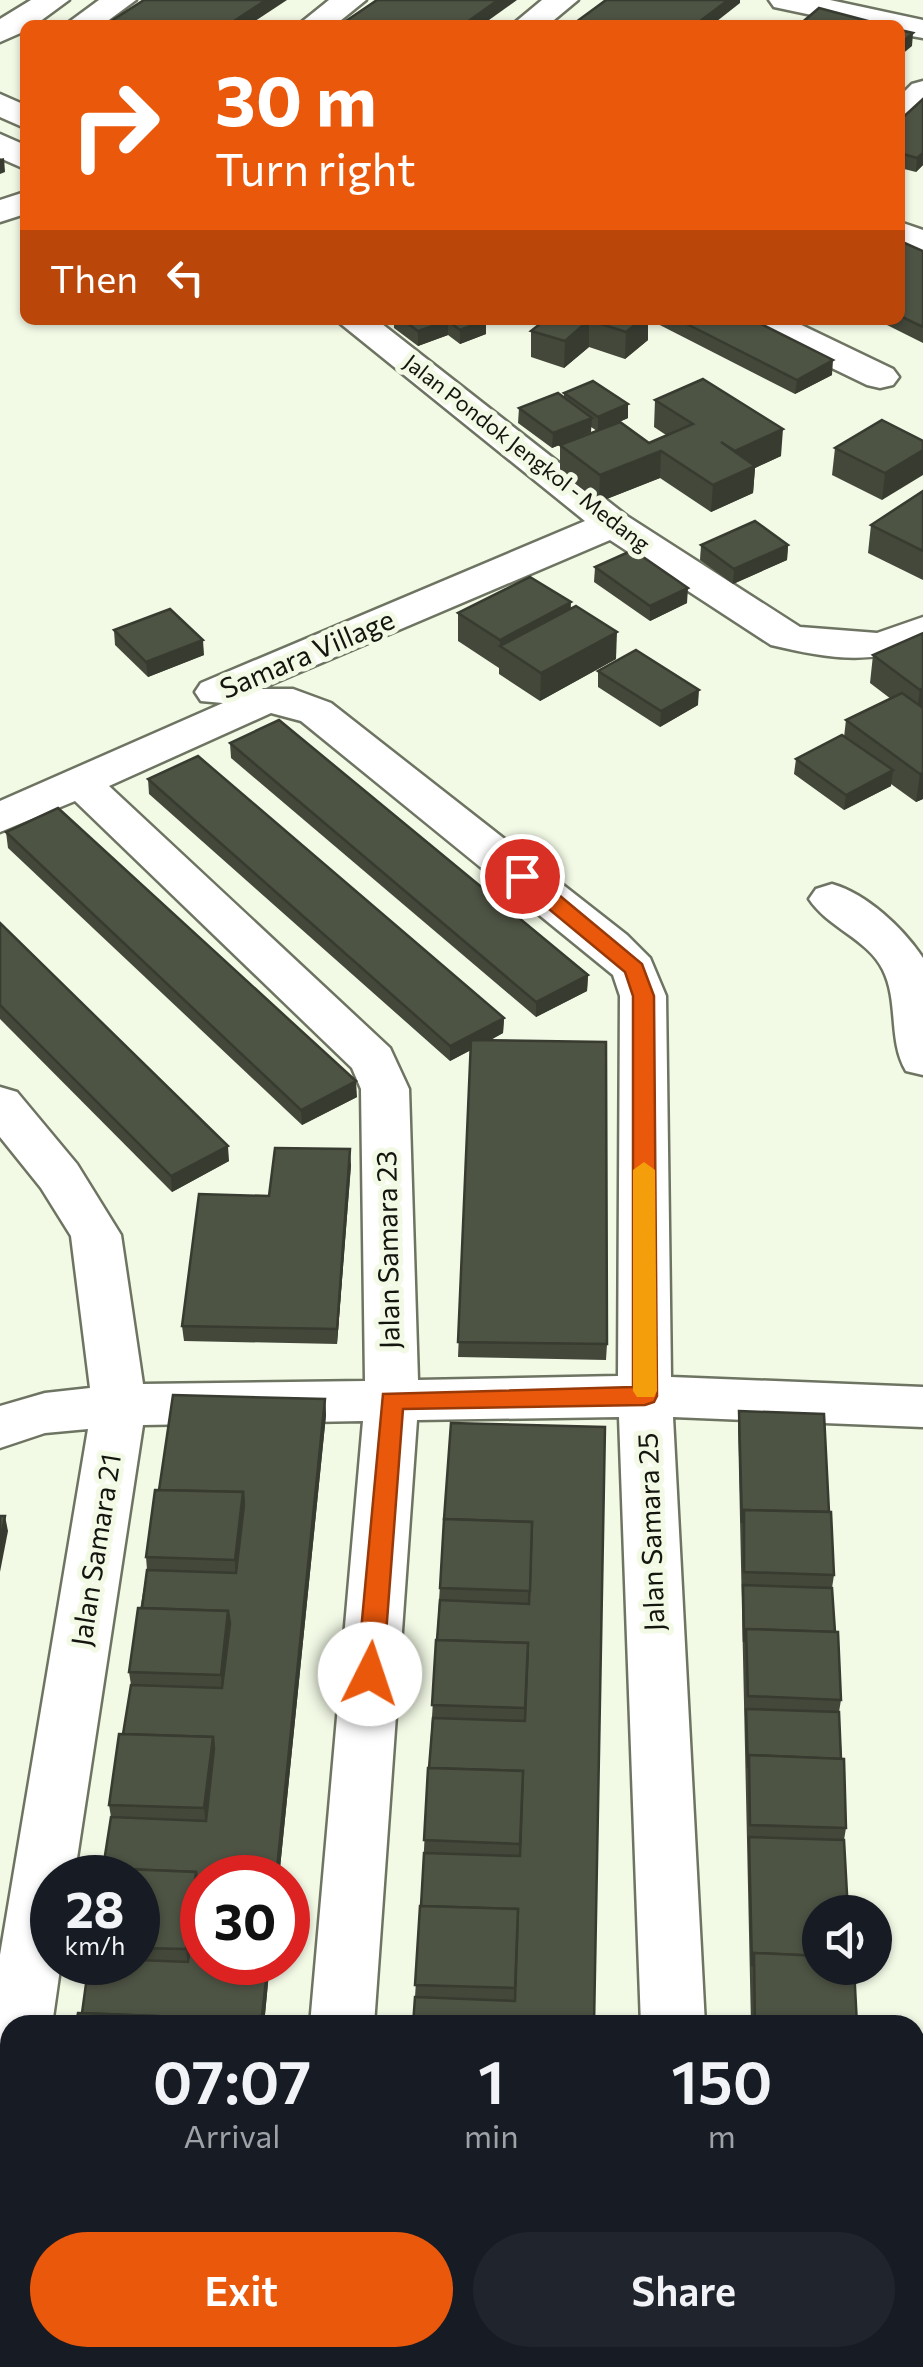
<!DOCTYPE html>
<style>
body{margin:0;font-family:Commissioner,sans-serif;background:#20242c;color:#f1f3f6;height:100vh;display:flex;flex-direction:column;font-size:38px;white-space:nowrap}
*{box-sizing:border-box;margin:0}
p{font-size:32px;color:#9ea1a6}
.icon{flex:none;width:55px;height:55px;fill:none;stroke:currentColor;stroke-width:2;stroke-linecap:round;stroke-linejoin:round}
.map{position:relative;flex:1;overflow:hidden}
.details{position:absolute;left:0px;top:2015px;width:925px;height:352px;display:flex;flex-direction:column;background:#171b24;border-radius:30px 30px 0 0;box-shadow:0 2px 8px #0004}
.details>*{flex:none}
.top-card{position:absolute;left:20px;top:20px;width:885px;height:305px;border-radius:15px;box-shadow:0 2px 8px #0004;background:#ea580c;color:#fff;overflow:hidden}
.controls{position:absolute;left:802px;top:1895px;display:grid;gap:20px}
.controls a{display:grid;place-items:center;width:90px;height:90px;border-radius:50%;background:#171b24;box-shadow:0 2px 8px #0004;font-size:50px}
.speed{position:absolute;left:30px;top:1855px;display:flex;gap:20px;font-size:50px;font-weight:700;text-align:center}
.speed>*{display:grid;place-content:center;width:130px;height:130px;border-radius:50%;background:#171b24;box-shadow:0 2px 8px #0004;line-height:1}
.speed small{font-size:25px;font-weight:400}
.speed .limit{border:15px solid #d22;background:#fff;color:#111}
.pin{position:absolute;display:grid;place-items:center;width:85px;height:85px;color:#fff;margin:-42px;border:5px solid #fff;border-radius:50%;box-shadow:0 2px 10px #0007}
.me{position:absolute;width:110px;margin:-55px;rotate:4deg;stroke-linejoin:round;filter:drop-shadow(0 0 8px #0008)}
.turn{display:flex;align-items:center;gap:35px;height:210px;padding:0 30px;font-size:45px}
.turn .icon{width:130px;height:130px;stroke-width:2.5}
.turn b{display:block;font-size:70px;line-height:85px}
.then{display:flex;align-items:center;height:95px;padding:0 30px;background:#0003;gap:20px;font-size:38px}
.eta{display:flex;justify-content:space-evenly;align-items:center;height:170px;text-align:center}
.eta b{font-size:60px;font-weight:600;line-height:70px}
.button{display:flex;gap:20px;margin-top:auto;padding:20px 30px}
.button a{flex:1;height:115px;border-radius:60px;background:#ea580c;color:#fff;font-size:40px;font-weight:600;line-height:115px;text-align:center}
.button a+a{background:#20242c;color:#f1f3f6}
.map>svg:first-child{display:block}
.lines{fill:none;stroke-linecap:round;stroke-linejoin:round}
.minor-casing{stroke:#6e7462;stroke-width:5}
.minor{fill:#fff;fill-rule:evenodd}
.wall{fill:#43483a}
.shaded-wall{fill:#373b30}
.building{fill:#4e5444;stroke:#373b30;stroke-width:2.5}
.route{fill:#ea580c;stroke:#983908;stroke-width:2.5}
.slow{fill:#f59e0b}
.labels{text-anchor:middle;stroke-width:10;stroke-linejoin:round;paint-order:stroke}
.far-street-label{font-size:22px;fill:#13150e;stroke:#f2f9e5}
.street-label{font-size:28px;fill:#13150e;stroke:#f2f9e5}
</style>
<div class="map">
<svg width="923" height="2367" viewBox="0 0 923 2367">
<rect width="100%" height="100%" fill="#f2f9e5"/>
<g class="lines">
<!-- minor casing -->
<g class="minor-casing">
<g id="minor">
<polygon points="31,0 69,0 35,25 25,25 25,31 0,42 0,19"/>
<polygon points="99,0 136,0 102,25 65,25"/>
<polygon points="329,0 366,0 335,25 298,25"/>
<polygon points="542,0 578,0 548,25 512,25"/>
<polygon points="769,0 830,0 923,20 923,38 900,34 900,25 859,25 774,7"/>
<polygon points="923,81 923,109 912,121 900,124 900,96 912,84"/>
<polygon points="0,94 25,105 25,128 0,117"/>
<polygon points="0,134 25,145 25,169 0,158"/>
<polygon points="25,192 25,214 0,222 0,200"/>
<polygon points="900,222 923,230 923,253 900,245"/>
<path d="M336,320H377L627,516L800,627L877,633L923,617V644C870,666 826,658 771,645L610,540L260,689H293L331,703L627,935L650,958L666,996L671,1377L923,1387V1427L673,1417L705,2025H641L619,1417L417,1420L374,2025H310L363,1421L143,1425L74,1878H52V1962H61L52,2025H10V2050L0,2046V1955L88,1429L45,1433L0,1448V1406L45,1393L90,1388L71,1236L41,1188L0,1137V1087L17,1092L77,1164L121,1235L143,1384L365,1381L361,1089L352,1068L75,801L0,832V801L223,703L201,701L195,692L201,683L585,521ZM271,713L301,721L613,975L620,996L618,1376L418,1380L409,1089L390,1048L109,786Z"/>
<polygon points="744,320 791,320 893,369 899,377 893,385 880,388 867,385 749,328"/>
<path d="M832,884C867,894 903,928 923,958V1075L906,1071C888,1041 899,1002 883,970C868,939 828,928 809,899L816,889Z"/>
<polygon points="10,2056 10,2173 0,2177 0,2059"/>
<polygon points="281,2358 349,2358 348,2367 280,2367"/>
<polygon points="653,2358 721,2358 722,2367 654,2367"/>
</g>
</g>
<!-- minor -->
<use href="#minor" class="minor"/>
</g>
<!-- wall -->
<g class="wall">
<polygon points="900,120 923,165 916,172 900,168"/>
<polygon points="900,241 923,251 923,343 877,320 900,320"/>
<polygon points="394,320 486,320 486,334 460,344 448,335 418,346 394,328"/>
<polygon points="545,320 648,320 648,340 625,359 589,347 564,368 531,357 531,331"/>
<polygon points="650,320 753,320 832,375 795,394"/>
<polygon points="564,393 628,404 628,418 615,424 649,443 666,435 654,427 655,400 781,456 755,468 753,493 711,512 660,478 599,502 560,472 560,445 597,431 591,427 591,432 552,448 518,423 519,408 564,397"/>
<polygon points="923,441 882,500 832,475 835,448"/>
<polygon points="923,491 923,580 868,553 871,525"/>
<polygon points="701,545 788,545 787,560 733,584 700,560"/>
<polygon points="595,567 687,603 650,621 594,582"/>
<polygon points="571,608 616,659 540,701 499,674 499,668 458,641 458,613"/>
<polygon points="114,630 204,655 148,677 115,645"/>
<polygon points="923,633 923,799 916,802 891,784 891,786 844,810 794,774 796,759 844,737 846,720 891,699 870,683 873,655"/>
<polygon points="598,671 698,705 660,727 598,687"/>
<polygon points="230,743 588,975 587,991 536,1017 231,758"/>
<polygon points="148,779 504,1018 503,1033 489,1041 607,1344 606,1360 458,1357 471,1050 450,1061 149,794"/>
<polygon points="6,832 357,1097 302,1125 8,848"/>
<polygon points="0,923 229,1161 172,1192 0,1019"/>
<polygon points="351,1165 337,1344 184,1341 182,1326 269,1196"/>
<polygon points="325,1399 326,1415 279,1878 202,1878 202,1962 270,1962 264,2025 76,2025 82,2013 138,1962 138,1878 103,1868 111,1817 109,1805 123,1734 131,1685 129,1672 147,1570 146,1557 159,1490"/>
<polygon points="739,1411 829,1512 834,1575 832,1588 841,1700 839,1712 846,1828 844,1840 820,1912 857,2025 751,2025 738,1427"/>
<polygon points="605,1427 594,2025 415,1997 444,1519"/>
<polygon points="26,2358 230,2358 229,2367"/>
</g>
<!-- shaded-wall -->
<g class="shaded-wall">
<polygon points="266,0 287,0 249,25 228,25"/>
<polygon points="498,0 517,0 482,25 463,25"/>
<polygon points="728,0 740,0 740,3 712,25 695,25"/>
<polygon points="913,33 912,46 900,56 900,44"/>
<polygon points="923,153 923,165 916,172 917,158"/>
<polygon points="4,158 5,172 0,174 0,159"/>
<polygon points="486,320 486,334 460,344 460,330"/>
<polygon points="589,320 589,347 564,368 565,341"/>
<polygon points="641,320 648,320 648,340 625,359 626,332"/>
<polygon points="448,321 448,335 418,346 418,331"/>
<polygon points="833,360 832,375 795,394 797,380"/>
<polygon points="628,404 628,418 598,431 598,417"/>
<polygon points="592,418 591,432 552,448 553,433"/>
<polygon points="783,429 781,456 755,468 753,493 711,512 713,485 735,451"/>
<polygon points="923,450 923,475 882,500 885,473"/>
<polygon points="661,451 660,478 599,502 600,475"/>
<polygon points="788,545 787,560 733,584 734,569"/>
<polygon points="688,588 687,603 650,621 650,606"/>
<polygon points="571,602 570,630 500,646 500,640"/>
<polygon points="617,632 616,659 540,701 541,673"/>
<polygon points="203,640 204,655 148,677 146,662"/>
<polygon points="923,688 923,715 916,718 920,690"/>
<polygon points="699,690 698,705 660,727 661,711"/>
<polygon points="893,770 891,786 844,810 846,795"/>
<polygon points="923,773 923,799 916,802 920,774"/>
<polygon points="588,975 587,991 536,1017 536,1002"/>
<polygon points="504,1018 503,1033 450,1061 450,1046"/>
<polygon points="356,1081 357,1097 302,1125 301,1110"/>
<polygon points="228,1146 229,1161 172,1192 171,1176"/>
<polygon points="350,1149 351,1165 337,1344 337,1329"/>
<polygon points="325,1399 326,1415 279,1878 276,1878"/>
<polygon points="243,1492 245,1521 237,1588 235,1560"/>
<polygon points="5,1516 8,1531 0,1572 0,1544"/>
<polygon points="228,1611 231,1639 223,1703 221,1675"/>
<polygon points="213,1737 216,1764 207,1835 204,1808"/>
<polygon points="196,1872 199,1899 189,1976 186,1949"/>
<polygon points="268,1962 270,1962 264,2025 261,2025"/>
</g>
<!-- building -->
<g class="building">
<polygon points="144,0 266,0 228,25 105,25"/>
<polygon points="377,0 498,0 463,25 340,25"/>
<polygon points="606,0 728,0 695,25 572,25"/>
<polygon points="819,8 883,25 799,25"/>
<polygon points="900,30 913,33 900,44"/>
<polygon points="923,99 923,153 917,158 900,153 900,120"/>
<polygon points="900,241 923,251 923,327 900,316"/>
<polygon points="403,320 486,320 460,330 448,321 418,331"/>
<polygon points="545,320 641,320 626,332 589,320 565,341 531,331"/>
<polygon points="679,320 753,320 833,360 797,380"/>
<polygon points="703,379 783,429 735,451 721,442 755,466 713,485 661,451 600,475 560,445 620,422 649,443 693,424 655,400"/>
<polygon points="593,381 628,404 598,417 564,393"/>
<polygon points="558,393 592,418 553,433 519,408"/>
<polygon points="882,420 923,441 923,450 885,473 835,448"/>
<polygon points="923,491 923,551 871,525"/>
<polygon points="755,521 788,545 734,569 701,545"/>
<polygon points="633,550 688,588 650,606 595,567"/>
<polygon points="530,577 571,602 500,640 458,613"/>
<polygon points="576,606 617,632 541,673 500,646"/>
<polygon points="170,609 203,640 146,662 114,630"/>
<polygon points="923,633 923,688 920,690 873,655"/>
<polygon points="636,650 699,690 661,711 598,671"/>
<polygon points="902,693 923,708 923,773 920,774 846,720"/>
<polygon points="279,720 588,975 536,1002 230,743"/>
<polygon points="842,735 893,770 846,795 796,759"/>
<polygon points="198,756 504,1018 450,1046 148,779"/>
<polygon points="58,808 356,1081 301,1110 6,832"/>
<polygon points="0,923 228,1146 171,1176 0,1005"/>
<polygon points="471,1040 606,1042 607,1344 458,1342"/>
<polygon points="275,1148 350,1149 337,1329 182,1326 199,1194 269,1196"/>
<polygon points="173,1395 325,1399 276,1878 202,1878 202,1962 268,1962 261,2025 179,2025 178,2017 82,2013 89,1962 138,1962 138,1960 188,1962 198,1884 196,1872 103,1868 111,1817 206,1821 214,1749 213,1737 123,1734 131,1685 222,1688 230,1624 228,1611 142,1608 147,1570 236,1573 244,1505 243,1492 159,1490"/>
<polygon points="739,1411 824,1414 829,1512 744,1510 742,1523"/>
<polygon points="451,1423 605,1427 594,2025 413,2025 415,1997 515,2001 518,1909 421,1906 424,1853 520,1856 523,1771 429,1768 433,1718 525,1721 528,1643 437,1640 440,1600 529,1604 532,1522 444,1519"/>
<polygon points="155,1490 243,1492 235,1560 146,1557"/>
<polygon points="744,1510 831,1512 834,1575 744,1572"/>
<polygon points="0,1516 5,1516 0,1544"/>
<polygon points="444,1519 532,1522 530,1591 440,1588"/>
<polygon points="743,1585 832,1588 835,1632 746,1629 744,1642"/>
<polygon points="138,1608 228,1611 221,1675 129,1672"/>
<polygon points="746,1629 838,1632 841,1700 748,1696"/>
<polygon points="436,1640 528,1643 525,1708 432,1705"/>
<polygon points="746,1709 839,1712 841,1759 749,1755 748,1768"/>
<polygon points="119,1734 213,1737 204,1808 109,1805"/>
<polygon points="749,1755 844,1759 846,1828 750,1825"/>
<polygon points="428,1768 523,1771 520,1844 424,1840"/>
<polygon points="749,1837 844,1840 848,1912 820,1912 820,1956 754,1953 752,1966"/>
<polygon points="99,1868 196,1872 186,1949 138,1948 138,1878 98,1878"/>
<polygon points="420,1906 518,1909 515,1988 415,1985"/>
<polygon points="754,1953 820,1956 820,1968 854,1968 857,2025 755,2025"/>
<polygon points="78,2013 178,2017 177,2025 76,2025"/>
<polygon points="26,2358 137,2358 136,2367 25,2367"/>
<polygon points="391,2358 589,2358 589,2367 390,2367"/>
<polygon points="141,2359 227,2361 226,2367 140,2367"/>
</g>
<!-- route -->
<polygon class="route" points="522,869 530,871 642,964 654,996 657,1396 654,1402 645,1405 403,1409 383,1674 379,1681 370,1684 361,1681 357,1674 383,1394 633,1387 633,996 625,972 515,881 512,876 515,871"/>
<!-- slow -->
<polygon class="slow" points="644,1162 655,1170 657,1391 654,1397 637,1397 633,1391 633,1170"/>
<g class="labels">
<!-- far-street labels -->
<g class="far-street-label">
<text transform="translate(527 453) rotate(38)" y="8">Jalan Pondok Jengkol - Medang</text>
</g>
<!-- street labels -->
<g class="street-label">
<text transform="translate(307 654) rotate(-23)" y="10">Samara Village</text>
<text transform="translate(388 1250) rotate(-91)" y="10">Jalan Samara 23</text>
<text transform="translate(651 1532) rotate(-92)" y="10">Jalan Samara 25</text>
<text transform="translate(96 1550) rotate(-81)" y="10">Jalan Samara 21</text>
</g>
</g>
</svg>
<div class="controls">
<a><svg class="icon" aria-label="sound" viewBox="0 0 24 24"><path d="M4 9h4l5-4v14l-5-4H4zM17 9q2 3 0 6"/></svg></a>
</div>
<div class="speed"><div>28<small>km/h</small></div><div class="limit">30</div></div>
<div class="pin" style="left:522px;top:876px;background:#d93025"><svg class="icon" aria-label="arrive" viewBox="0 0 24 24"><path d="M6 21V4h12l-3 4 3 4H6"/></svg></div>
<svg class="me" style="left:370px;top:1674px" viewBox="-20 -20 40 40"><circle r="19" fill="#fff"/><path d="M0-13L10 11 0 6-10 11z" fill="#ea580c"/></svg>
<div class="top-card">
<div class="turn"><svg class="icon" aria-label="right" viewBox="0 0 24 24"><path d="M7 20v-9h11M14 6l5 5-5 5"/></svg><div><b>30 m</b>Turn right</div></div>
<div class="then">Then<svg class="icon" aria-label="left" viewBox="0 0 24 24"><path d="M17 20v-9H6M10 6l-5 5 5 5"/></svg></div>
</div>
<section class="details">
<div class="eta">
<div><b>07:07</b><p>Arrival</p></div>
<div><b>1</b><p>min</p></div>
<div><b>150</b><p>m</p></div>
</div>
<div class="button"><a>Exit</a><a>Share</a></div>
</section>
</div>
